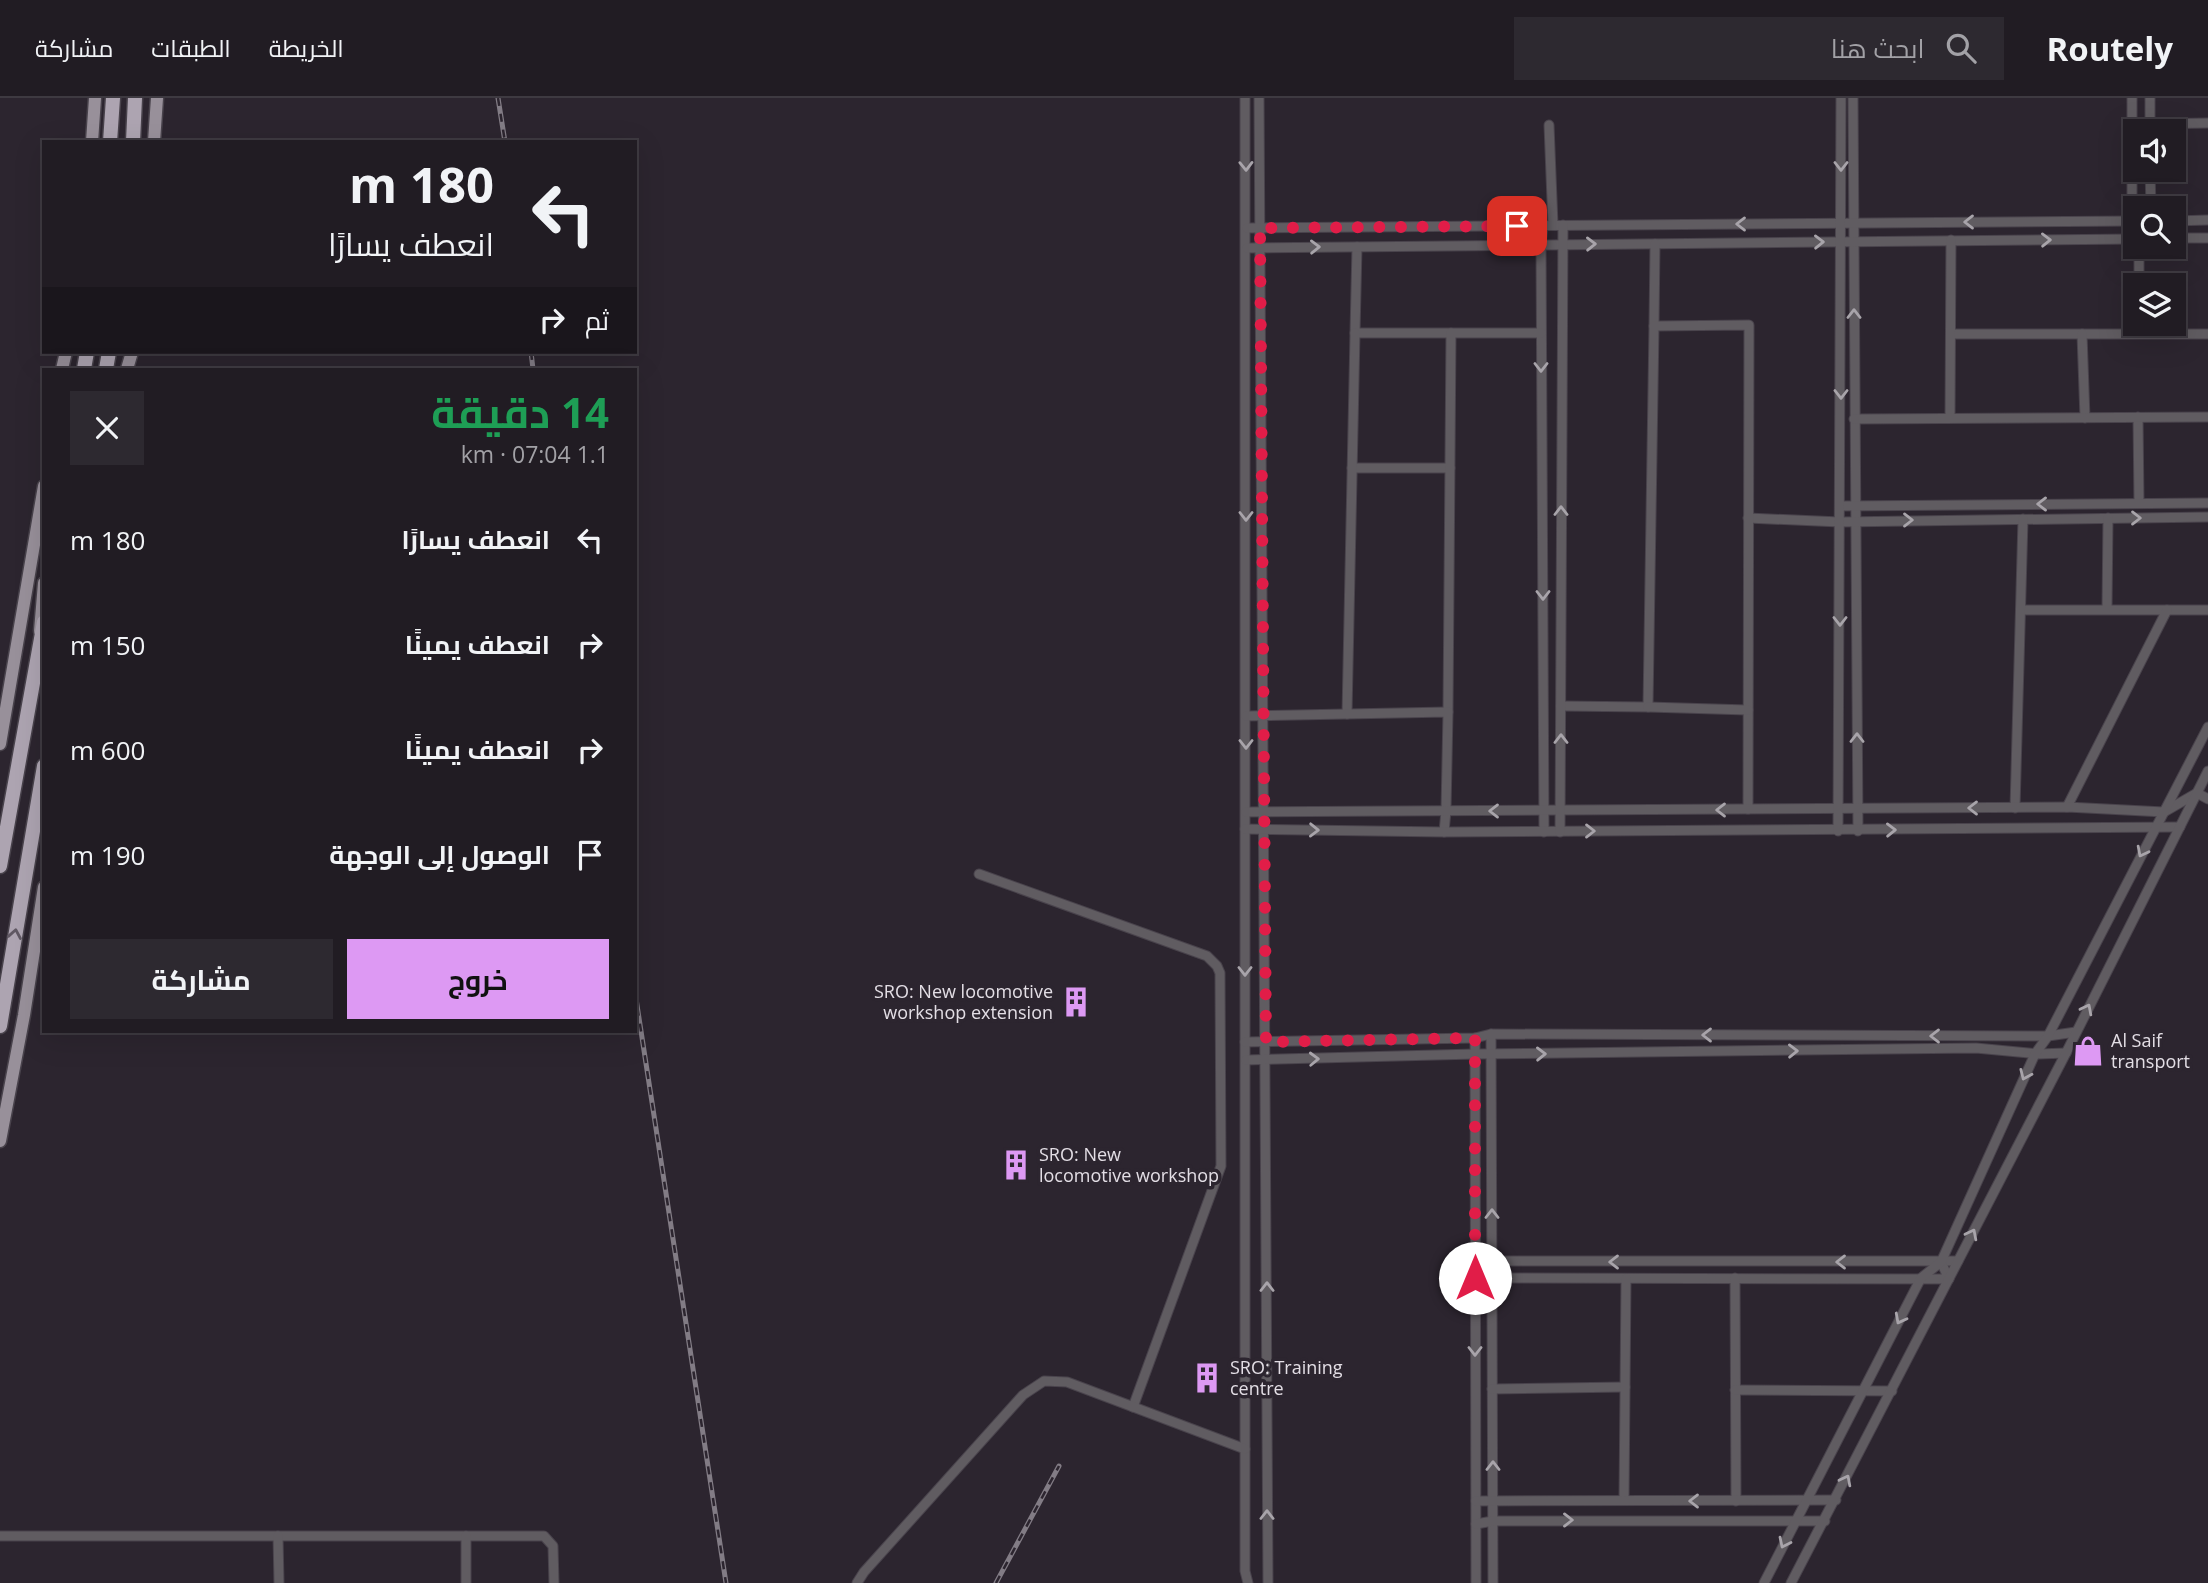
<!DOCTYPE html>
<html lang="ar">
<meta charset="utf-8">
<style>
body{margin:0;font-family:"Open Sans",Cairo,sans-serif;background:#2d2930;color:#f1f3f6;direction:rtl;height:100vh;display:flex;flex-direction:column;font-size:26px;white-space:nowrap}
*{box-sizing:border-box;margin:0}
p{font-size:23px;color:#a2a1a6}
.icon{flex:none;width:38px;height:38px;fill:none;stroke:currentColor;stroke-width:2;stroke-linecap:round;stroke-linejoin:round}
.map{position:relative;flex:1;overflow:hidden;direction:ltr}
.side{position:absolute;left:42px;top:270px;width:595px;height:665px;display:flex;flex-direction:column;background:#211c23;border-radius:0px;box-shadow:0 7px 28px #0002,0 0 0 2px #3e3a41;direction:rtl}
.side>*{flex:none}
.hud{position:absolute;left:42px;top:42px;width:595px;height:214px;border-radius:0px;box-shadow:0 7px 28px #0002,0 0 0 2px #3e3a41;direction:rtl;background:#211c23;color:#f1f3f6;overflow:hidden}
.controls{position:absolute;left:2123px;top:21px;display:grid;gap:14px}
.controls a{display:grid;place-items:center;width:63px;height:63px;border-radius:0px;background:#211c23;box-shadow:0 7px 28px #0002,0 0 0 2px #3e3a41;font-size:35px}
.pin{position:absolute;display:grid;place-items:center;width:60px;height:60px;color:#fff;margin:-30px;border-radius:14px;box-shadow:0 4px 10px #0006}
.me{position:absolute;width:77px;margin:-38px;rotate:0deg;stroke-linejoin:round;filter:drop-shadow(0 0 5px #0008)}
.turn{display:flex;align-items:center;gap:24px;height:147px;padding:0 28px;font-size:32px}
.turn .icon{width:91px;height:91px;stroke-width:2.5}
.turn b{display:block;font-size:49px;line-height:60px}
.then{display:flex;align-items:center;height:66px;padding:0 28px;background:#0003;gap:14px;font-size:26px}
.round{display:grid;place-items:center;flex:none;width:74px;height:74px;border-radius:0px;background:#2d2930}
.headline{display:flex;align-items:center;justify-content:space-between;height:119px;padding:0 28px}
h1{font-size:42px;font-weight:700;line-height:52px;color:#1e9e55}
.action{display:flex;gap:14px;margin-top:auto;padding:14px 28px}
.action a{flex:1;height:80px;border-radius:0px;background:#dd99f3;color:#111;font-size:28px;font-weight:700;line-height:80px;text-align:center}
.action a+a{background:#2d2930;color:#f1f3f6}
ul{padding:0;list-style:none}
li{display:flex;align-items:center;gap:21px;height:105px;padding:0 28px}
li div{flex:1}
li b{display:block;font-size:26px}
li em{font-style:normal}
header{display:flex;align-items:center;gap:42px;box-sizing:border-box;height:98px;padding:0 35px;background:#211c23;border-bottom:2px solid #3e3a41}
header strong{font-size:33px}
nav{display:flex;gap:38px;margin-inline-start:auto;font-size:24px}
.search{width:490px;height:63px;background:#2d2930;display:flex;align-items:center;gap:18px;box-sizing:border-box;padding:0 24px;border-radius:0px;color:#a2a1a6;font-size:26px}
.map>svg:first-child{display:block}
.lines{fill:none;stroke-linecap:round;stroke-linejoin:round}
.minor-casing{stroke:#49434c;stroke-width:11}
.major-casing{stroke:#49434c;stroke-width:15}
.highway-casing{stroke:#49434c;stroke-width:17}
.minor{stroke:#605c61;stroke-width:9}
.major{stroke:#98909a;stroke-width:12}
.highway{stroke:#ada4b1;stroke-width:14}
.rail-casing{stroke:#827c85;stroke-width:5}
.rail{stroke:#2c252f;stroke-width:2.5;stroke-dasharray:8;stroke-linecap:butt}
.oneway{stroke:#a8a4aa}
.oneway2{stroke:#605863}
.route{stroke:#e11d48;stroke-width:12;stroke-dasharray:0 21.6}
.labels{text-anchor:middle;stroke-width:7;stroke-linejoin:round;paint-order:stroke}
.poi-label{font-size:18px;fill:#e3dee5;stroke:#2c252f;text-anchor:start}
</style>
<header>
<strong>Routely</strong>
<div class="search"><svg class="icon" aria-label="search" viewBox="0 0 24 24"><circle cx="10" cy="10" r="6"/><path d="M15 15l6 6"/></svg>ابحث هنا</div>
<nav><a>الخريطة</a><a>الطبقات</a><a>مشاركة</a></nav>
</header>
<div class="map">
<svg width="2208" height="1485" viewBox="0 0 2208 1485">
<rect width="100%" height="100%" fill="#2c252f"/>
<g class="lines">
<!-- minor casing -->
<g class="minor-casing">
<g id="minor">
<polyline points="1245,0 1245,1473 1248,1485"/>
<polyline points="1259,0 1268,1485"/>
<polyline points="1853,0 1858,733"/>
<polyline points="2150,0 2150,33"/>
<polyline points="2150,26 2208,25"/>
<polyline points="1549,27 1553,127"/>
<polyline points="2150,72 2151,110"/>
<polyline points="2174,123 2208,122"/>
<polyline points="1543,127 1541,147 1544,734"/>
<polyline points="1247,130 2135,123"/>
<polyline points="2174,140 2208,140"/>
<polyline points="2132,141 2132,0"/>
<polyline points="1357,149 1355,235 1451,235"/>
<polyline points="2139,149 2139,187"/>
<polyline points="1247,150 2135,141"/>
<polyline points="1654,228 1655,146"/>
<polyline points="1951,236 2208,236"/>
<polyline points="2082,236 2085,320"/>
<polyline points="2138,319 2139,405"/>
<polyline points="1950,320 1951,142"/>
<polyline points="1854,321 2208,319"/>
<polyline points="1352,370 1450,370"/>
<polyline points="1840,408 2208,405"/>
<polyline points="1748,420 1840,424 2208,419"/>
<polyline points="2107,511 2108,420"/>
<polyline points="2021,512 2208,512"/>
<polyline points="1561,608 1648,609 1654,228 1749,227 1748,711"/>
<polyline points="1648,609 1748,612"/>
<polyline points="1448,614 1451,235 1541,235"/>
<polyline points="1347,616 1355,235"/>
<polyline points="1246,618 1448,614 1446,713 1444,734"/>
<polyline points="2067,709 2167,512"/>
<polyline points="2015,710 2023,421"/>
<polyline points="1246,714 2067,709 2164,714 2197,695 2208,701"/>
<polyline points="1245,731 1444,734 2180,729"/>
<polyline points="1838,733 1841,0"/>
<polyline points="1560,734 1563,127"/>
<polyline points="979,776 1207,858 1217,868 1220,875 1221,1068 1133,1309"/>
<polyline points="1491,936 1493,1485"/>
<polyline points="1475,940 1476,1485"/>
<polyline points="1245,944 1475,940 1491,936 2048,938 2076,934"/>
<polyline points="1246,962 1475,956 1976,950 2039,956 2066,955"/>
<polyline points="1475,1163 1958,1163"/>
<polyline points="1475,1180 1949,1181 1941,1164"/>
<polyline points="1735,1180 1736,1403"/>
<polyline points="1492,1291 1625,1289"/>
<polyline points="1735,1292 1892,1293"/>
<polyline points="1624,1402 1626,1181"/>
<polyline points="1476,1403 1836,1402"/>
<polyline points="1476,1426 1493,1423 1825,1423"/>
<polyline points="0,1438 544,1438 553,1448 554,1485"/>
<polyline points="278,1438 279,1485"/>
<polyline points="466,1438 466,1485"/>
<polyline points="857,1485 864,1474 1023,1297 1044,1283 1067,1284 1245,1351"/>
<polyline points="1764,1485 1921,1180 1941,1164 2035,956 2048,938 2208,629"/>
<polyline points="1791,1485 2066,955 2208,673"/>
</g>
</g>
<!-- major casing -->
<g class="major-casing">
<g id="major">
<polyline points="92,44 95,0"/>
<polyline points="154,44 157,0"/>
<polyline points="62,271 66,254"/>
<polyline points="127,271 132,254"/>
<polyline points="40,533 44,485"/>
<polyline points="0,646 44,388"/>
<polyline points="0,1043 24,917 44,789"/>
</g>
</g>
<!-- highway casing -->
<g class="highway-casing">
<g id="highway">
<polyline points="110,44 113,0"/>
<polyline points="133,44 135,0"/>
<polyline points="84,271 87,254"/>
<polyline points="106,271 109,254"/>
<polyline points="0,768 44,524"/>
<polyline points="0,928 44,668"/>
</g>
</g>
<!-- minor -->
<use href="#minor" class="minor"/>
<!-- major -->
<use href="#major" class="major"/>
<!-- highway -->
<use href="#highway" class="highway"/>
<!-- rail casing -->
<g class="rail-casing">
<g id="rail">
<polyline points="498,0 505,44"/>
<polyline points="531,254 533,271"/>
<polyline points="635,894 726,1485"/>
<polyline points="996,1485 1059,1368"/>
</g>
</g>
<!-- rail -->
<use href="#rail" class="rail"/>
</g>
<!-- one-way arrows -->
<defs><path id="oneway-chevron" d="M-2-3.5L2.5 0L-2 3.5" fill="none" stroke-width="1.6" stroke-linecap="round" stroke-linejoin="round" transform="scale(1.75)"/></defs>
<g class="oneway">
<use href="#oneway-chevron" transform="translate(1246 68) rotate(89)"/>
<use href="#oneway-chevron" transform="translate(1841 68) rotate(90)"/>
<use href="#oneway-chevron" transform="translate(1969 124) rotate(180)"/>
<use href="#oneway-chevron" transform="translate(1741 126) rotate(180)"/>
<use href="#oneway-chevron" transform="translate(2046 142) rotate(-1)"/>
<use href="#oneway-chevron" transform="translate(1819 144) rotate(-1)"/>
<use href="#oneway-chevron" transform="translate(1591 146) rotate(-1)"/>
<use href="#oneway-chevron" transform="translate(1315 149) rotate(-1)"/>
<use href="#oneway-chevron" transform="translate(1854 216) rotate(-90)"/>
<use href="#oneway-chevron" transform="translate(1541 269) rotate(90)"/>
<use href="#oneway-chevron" transform="translate(1841 296) rotate(90)"/>
<use href="#oneway-chevron" transform="translate(2042 406) rotate(180)"/>
<use href="#oneway-chevron" transform="translate(1561 413) rotate(-90)"/>
<use href="#oneway-chevron" transform="translate(1246 418) rotate(90)"/>
<use href="#oneway-chevron" transform="translate(2136 420)"/>
<use href="#oneway-chevron" transform="translate(1908 422)"/>
<use href="#oneway-chevron" transform="translate(1543 497) rotate(90)"/>
<use href="#oneway-chevron" transform="translate(1840 523) rotate(90)"/>
<use href="#oneway-chevron" transform="translate(1857 640) rotate(-90)"/>
<use href="#oneway-chevron" transform="translate(1561 641) rotate(-90)"/>
<use href="#oneway-chevron" transform="translate(1246 646) rotate(90)"/>
<use href="#oneway-chevron" transform="translate(1973 710) rotate(180)"/>
<use href="#oneway-chevron" transform="translate(1721 712) rotate(180)"/>
<use href="#oneway-chevron" transform="translate(1494 713) rotate(180)"/>
<use href="#oneway-chevron" transform="translate(1314 732) rotate(1)"/>
<use href="#oneway-chevron" transform="translate(1891 732) rotate(-1)"/>
<use href="#oneway-chevron" transform="translate(1590 733)"/>
<use href="#oneway-chevron" transform="translate(2142 754) rotate(117)"/>
<use href="#oneway-chevron" transform="translate(1245 873) rotate(90)"/>
<use href="#oneway-chevron" transform="translate(2087 911) rotate(-63)"/>
<use href="#oneway-chevron" transform="translate(1707 937) rotate(-180)"/>
<use href="#oneway-chevron" transform="translate(1935 938) rotate(-180)"/>
<use href="#oneway-chevron" transform="translate(1793 953) rotate(-1)"/>
<use href="#oneway-chevron" transform="translate(1541 956) rotate(-1)"/>
<use href="#oneway-chevron" transform="translate(1314 961) rotate(-2)"/>
<use href="#oneway-chevron" transform="translate(2025 977) rotate(114)"/>
<use href="#oneway-chevron" transform="translate(1492 1116) rotate(-90)"/>
<use href="#oneway-chevron" transform="translate(1972 1136) rotate(-63)"/>
<use href="#oneway-chevron" transform="translate(1614 1164) rotate(180)"/>
<use href="#oneway-chevron" transform="translate(1841 1164) rotate(180)"/>
<use href="#oneway-chevron" transform="translate(1267 1189) rotate(-90)"/>
<use href="#oneway-chevron" transform="translate(1900 1221) rotate(118)"/>
<use href="#oneway-chevron" transform="translate(1475 1253) rotate(90)"/>
<use href="#oneway-chevron" transform="translate(1493 1368) rotate(-90)"/>
<use href="#oneway-chevron" transform="translate(1846 1382) rotate(-63)"/>
<use href="#oneway-chevron" transform="translate(1694 1403) rotate(-180)"/>
<use href="#oneway-chevron" transform="translate(1267 1417) rotate(-90)"/>
<use href="#oneway-chevron" transform="translate(1568 1422)"/>
<use href="#oneway-chevron" transform="translate(1784 1445) rotate(116)"/>
</g>
<use class="oneway2" href="#oneway-chevron" transform="translate(15 836) rotate(-80)"/>
<g class="lines">
<!-- route -->
<polyline class="route" points="1475,1180 1475,940 1266,944 1260,130 1517,128"/>
</g>
<!-- icons -->
<defs>
<g id="building-bare" transform="scale(2.415)"><path d="M-4-6H4V6H1V3H-1V6H-4ZM-2.5-4.3h1.7v1.8h-1.7ZM.8-4.3h1.7v1.8H.8ZM-2.5-1h1.7V.8h-1.7ZM.8-1h1.7V.8H.8Z" fill="#dd99f3" stroke="#2c252f" stroke-width="2.5" paint-order="stroke"/></g>
<g id="shop-bare" transform="scale(2.415)"><path d="M-5-2.5h2.3a2.7 3.5 0 0 1 5.4 0H5L5.5 6h-11ZM-1.5-2.5h3a1.5 2.3 0 0 0-3 0Z" fill="#dd99f3" stroke="#2c252f" stroke-width="2.5" paint-order="stroke"/></g>
</defs>
<g fill-rule="evenodd">
<use href="#building-bare" x="1076" y="904"/>
<use href="#shop-bare" x="2088" y="953"/>
<use href="#building-bare" x="1016" y="1067"/>
<use href="#building-bare" x="1207" y="1280"/>
</g>
<g class="labels">
<!-- poi labels -->
<g class="poi-label">
<text x="1053" y="900" text-anchor="end">SRO: New locomotive<tspan x="1053" dy="21">workshop extension</tspan></text>
<text x="2111" y="949">Al Saif<tspan x="2111" dy="21">transport</tspan></text>
<text x="1039" y="1063">SRO: New<tspan x="1039" dy="21">locomotive workshop</tspan></text>
<text x="1230" y="1276">SRO: Training<tspan x="1230" dy="21">centre</tspan></text>
</g>
</g>
</svg>
<div class="controls">
<a><svg class="icon" aria-label="sound" viewBox="0 0 24 24"><path d="M4 9h4l5-4v14l-5-4H4zM17 9q2 3 0 6"/></svg></a>
<a><svg class="icon" aria-label="search" viewBox="0 0 24 24"><circle cx="10" cy="10" r="6"/><path d="M15 15l6 6"/></svg></a>
<a><svg class="icon" aria-label="layers" viewBox="0 0 24 24"><path d="M12 4l9 5-9 5-9-5zM3 14l9 5 9-5"/></svg></a>
</div>
<div class="pin" style="left:1517px;top:128px;background:#d93025"><svg class="icon" aria-label="arrive" viewBox="0 0 24 24"><path d="M6 21V4h12l-3 4 3 4H6"/></svg></div>
<svg class="me" style="left:1475px;top:1180px" viewBox="-20 -20 40 40"><circle r="19" fill="#fff"/><path d="M0-13L10 11 0 6-10 11z" fill="#e11d48"/></svg>
<div class="hud">
<div class="turn"><svg class="icon" aria-label="left" viewBox="0 0 24 24"><path d="M17 20v-9H6M10 6l-5 5 5 5"/></svg><div><b>180 m</b>انعطف يسارًا</div></div>
<div class="then">ثم<svg class="icon" aria-label="right" viewBox="0 0 24 24"><path d="M7 20v-9h11M14 6l5 5-5 5"/></svg></div>
</div>
<section class="side">
<div class="headline"><div><h1>14 دقيقة</h1><p>1.1 km · 07:04</p></div><a class="round"><svg class="icon" aria-label="close" viewBox="0 0 24 24"><path d="M6 6l12 12M18 6L6 18"/></svg></a></div>
<ul>
<li><svg class="icon" aria-label="left" viewBox="0 0 24 24"><path d="M17 20v-9H6M10 6l-5 5 5 5"/></svg><div><b>انعطف يسارًا</b></div><em>180 m</em></li>
<li><svg class="icon" aria-label="right" viewBox="0 0 24 24"><path d="M7 20v-9h11M14 6l5 5-5 5"/></svg><div><b>انعطف يمينًا</b></div><em>150 m</em></li>
<li><svg class="icon" aria-label="right" viewBox="0 0 24 24"><path d="M7 20v-9h11M14 6l5 5-5 5"/></svg><div><b>انعطف يمينًا</b></div><em>600 m</em></li>
<li><svg class="icon" aria-label="arrive" viewBox="0 0 24 24"><path d="M6 21V4h12l-3 4 3 4H6"/></svg><div><b>الوصول إلى الوجهة</b></div><em>190 m</em></li>
</ul>
<div class="action"><a>خروج</a><a>مشاركة</a></div>
</section>
</div>
